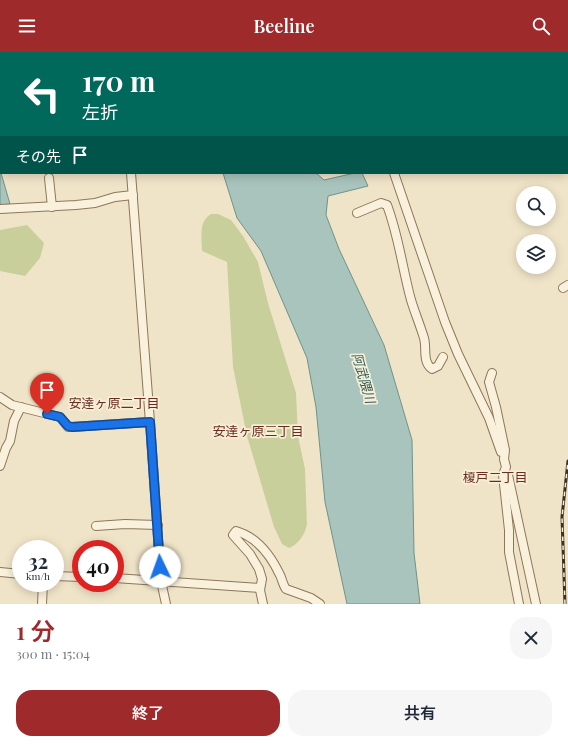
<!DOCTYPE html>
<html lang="ja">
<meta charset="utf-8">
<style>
body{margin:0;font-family:"Playfair Display","Noto Sans JP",serif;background:#f6f6f7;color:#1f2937;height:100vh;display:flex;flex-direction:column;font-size:15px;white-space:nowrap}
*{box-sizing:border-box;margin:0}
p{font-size:13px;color:#747a83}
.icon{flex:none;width:22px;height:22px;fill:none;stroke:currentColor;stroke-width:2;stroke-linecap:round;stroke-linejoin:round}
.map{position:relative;height:552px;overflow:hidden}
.drawer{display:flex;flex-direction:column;background:#fff;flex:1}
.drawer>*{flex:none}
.top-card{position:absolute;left:0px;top:0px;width:568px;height:122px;box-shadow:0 2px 10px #0003;background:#00695c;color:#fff;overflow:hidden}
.fabs{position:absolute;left:516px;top:134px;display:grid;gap:8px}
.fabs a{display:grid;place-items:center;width:40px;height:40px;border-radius:50%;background:#fff;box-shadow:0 2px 10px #0003;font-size:20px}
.speed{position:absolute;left:12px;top:488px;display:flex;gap:8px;font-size:20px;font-weight:700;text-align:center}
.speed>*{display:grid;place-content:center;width:52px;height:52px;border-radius:50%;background:#fff;box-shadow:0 2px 10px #0003;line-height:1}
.speed small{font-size:10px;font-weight:400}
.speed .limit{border:6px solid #d22;background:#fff;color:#111}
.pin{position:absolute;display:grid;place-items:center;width:34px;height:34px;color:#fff;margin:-41px -17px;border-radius:50% 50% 50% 0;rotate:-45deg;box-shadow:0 0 4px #0007}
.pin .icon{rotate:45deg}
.me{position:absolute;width:44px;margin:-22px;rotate:357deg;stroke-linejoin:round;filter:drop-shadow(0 0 3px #0008)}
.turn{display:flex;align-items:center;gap:14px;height:84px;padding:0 16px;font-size:18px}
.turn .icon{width:52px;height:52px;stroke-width:2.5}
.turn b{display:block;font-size:28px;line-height:34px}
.then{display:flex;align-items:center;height:38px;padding:0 16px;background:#0003;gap:8px;font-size:15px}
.round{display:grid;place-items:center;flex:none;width:42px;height:42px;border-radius:16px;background:#f6f6f7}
.head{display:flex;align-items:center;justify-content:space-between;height:68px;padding:0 16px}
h1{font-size:24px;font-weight:600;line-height:30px;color:#9e2a2b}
.primary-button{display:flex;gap:8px;margin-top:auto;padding:8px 16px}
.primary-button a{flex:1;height:46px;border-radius:16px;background:#9e2a2b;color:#fff;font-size:16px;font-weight:600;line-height:46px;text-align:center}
.primary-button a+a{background:#f6f6f7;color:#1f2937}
header{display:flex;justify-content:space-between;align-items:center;height:52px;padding:0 16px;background:#9e2a2b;color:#fff;font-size:18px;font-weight:600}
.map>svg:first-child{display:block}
.green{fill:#c9cf9b}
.water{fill:#a9c4bc;stroke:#6f938a}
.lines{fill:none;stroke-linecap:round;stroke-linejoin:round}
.river{stroke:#a9c4bc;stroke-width:10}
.minor-casing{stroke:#8d765c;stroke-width:10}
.minor{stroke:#faf1dc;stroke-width:8}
.rail-casing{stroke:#3d2e20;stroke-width:3}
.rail{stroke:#f7eed8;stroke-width:1.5;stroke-dasharray:4.5;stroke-linecap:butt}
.route-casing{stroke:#114b97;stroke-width:10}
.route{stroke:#1a73e8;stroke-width:7}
.labels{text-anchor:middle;stroke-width:3.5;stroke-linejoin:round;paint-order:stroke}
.water-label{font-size:13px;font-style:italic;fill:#2f5d5a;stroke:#f7eed8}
.neighbourhood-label{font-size:13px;fill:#6b2e1e;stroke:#f7eed8}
</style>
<header><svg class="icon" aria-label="menu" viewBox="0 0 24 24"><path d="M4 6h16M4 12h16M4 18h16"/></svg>Beeline<svg class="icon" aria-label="search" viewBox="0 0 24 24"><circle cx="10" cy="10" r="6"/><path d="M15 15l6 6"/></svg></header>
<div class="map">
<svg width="568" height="552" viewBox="0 0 568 552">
<rect width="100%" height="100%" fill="#f0e4c8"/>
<!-- green -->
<g class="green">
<path d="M211,162H218L231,168L243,184L258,210L268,251L296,341L298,384L305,417L307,472C305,482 299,492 289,496L282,492L274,475L247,384L233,315L227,210L202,199C202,185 198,170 211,162Z"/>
<polygon points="27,173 44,191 40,206 25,224 0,219 0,178"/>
</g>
<!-- water -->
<g class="water">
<polygon points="0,116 1,121 10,152 0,153"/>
<polygon points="223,121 316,121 324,128 355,121 362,121 368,134 328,144 326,163 339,197 384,293 412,388 414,501 420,552 347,552 325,450 316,355 307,306 261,199 237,166"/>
</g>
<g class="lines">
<!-- river -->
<polyline class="river" points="567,85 568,85"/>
<!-- minor casing -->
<g class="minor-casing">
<g id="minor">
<polyline points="123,0 123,1"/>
<polyline points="377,0 377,1"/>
<polyline points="530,0 530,1"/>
<polyline points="365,1 365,0"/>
<polyline points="0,13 1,14"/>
<polyline points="567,50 568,51"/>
<polyline points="131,121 150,370 161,529 166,552"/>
<polyline points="394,121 445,270 458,302 489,366 501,400"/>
<polyline points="49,126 52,155"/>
<polyline points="0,157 76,153 95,151 115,145 133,143"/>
<path d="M357,161L381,151L387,153C399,185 402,215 411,248C415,261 420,273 424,286C427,296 422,310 432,317L438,314L443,305"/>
<polyline points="563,236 568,233"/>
<polyline points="492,321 489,330 496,355 505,398 504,407 506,415 503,423 509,478 509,500 519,552"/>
<polyline points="0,345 12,353 60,365 68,375 72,375 150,370"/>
<polyline points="0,414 6,396 10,389 14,369 21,355"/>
<polyline points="508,423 536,552"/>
<polyline points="96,474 125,472 158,473"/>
<polyline points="0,520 21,522"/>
<polyline points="55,524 81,525"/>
<polyline points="115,526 260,536"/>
<polyline points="42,552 43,531"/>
<path d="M263,552L260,538L262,527L259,517L250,502L233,483L236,479C257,485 271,504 280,523C282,527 283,533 286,537L311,546L320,552"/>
</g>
</g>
<!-- minor -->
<use href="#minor" class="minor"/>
<!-- rail casing -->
<g class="rail-casing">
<polyline id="rail" points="565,552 562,465 568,409"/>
</g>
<!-- rail -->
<use href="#rail" class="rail"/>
</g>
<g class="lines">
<!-- route casing -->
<g class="route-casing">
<polyline id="route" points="47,362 60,365 68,374 72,375 150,370 160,515"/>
</g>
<!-- route -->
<use href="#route" class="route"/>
</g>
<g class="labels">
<!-- water labels -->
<g class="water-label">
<text transform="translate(364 326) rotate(74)" y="5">阿武隈川</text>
</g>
<!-- neighbourhood labels -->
<g class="neighbourhood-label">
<text x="114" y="356">安達ヶ原二丁目</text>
<text x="258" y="384">安達ヶ原三丁目</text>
<text x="495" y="430">榎戸二丁目</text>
</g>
</g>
</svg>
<div class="fabs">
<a><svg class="icon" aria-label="search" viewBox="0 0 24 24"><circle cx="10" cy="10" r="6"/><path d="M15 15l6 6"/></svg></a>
<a><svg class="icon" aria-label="layers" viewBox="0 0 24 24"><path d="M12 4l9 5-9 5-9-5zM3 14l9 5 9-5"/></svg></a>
</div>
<div class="speed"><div>32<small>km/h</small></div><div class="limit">40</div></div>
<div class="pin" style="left:47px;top:362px;background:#d93025"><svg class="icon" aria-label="arrive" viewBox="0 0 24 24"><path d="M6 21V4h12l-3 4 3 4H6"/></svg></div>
<svg class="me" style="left:160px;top:515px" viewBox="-20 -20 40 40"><circle r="19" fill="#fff"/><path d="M0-13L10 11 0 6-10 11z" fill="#1a73e8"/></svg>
<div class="top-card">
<div class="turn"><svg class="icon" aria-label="left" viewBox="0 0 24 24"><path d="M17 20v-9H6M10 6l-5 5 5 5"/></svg><div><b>170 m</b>左折</div></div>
<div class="then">その先<svg class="icon" aria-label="arrive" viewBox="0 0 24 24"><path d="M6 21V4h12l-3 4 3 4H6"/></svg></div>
</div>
</div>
<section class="drawer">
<div class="head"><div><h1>1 分</h1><p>300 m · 15:04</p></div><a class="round"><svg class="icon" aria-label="close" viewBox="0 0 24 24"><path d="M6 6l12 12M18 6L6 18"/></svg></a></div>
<div class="primary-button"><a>終了</a><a>共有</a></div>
</section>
